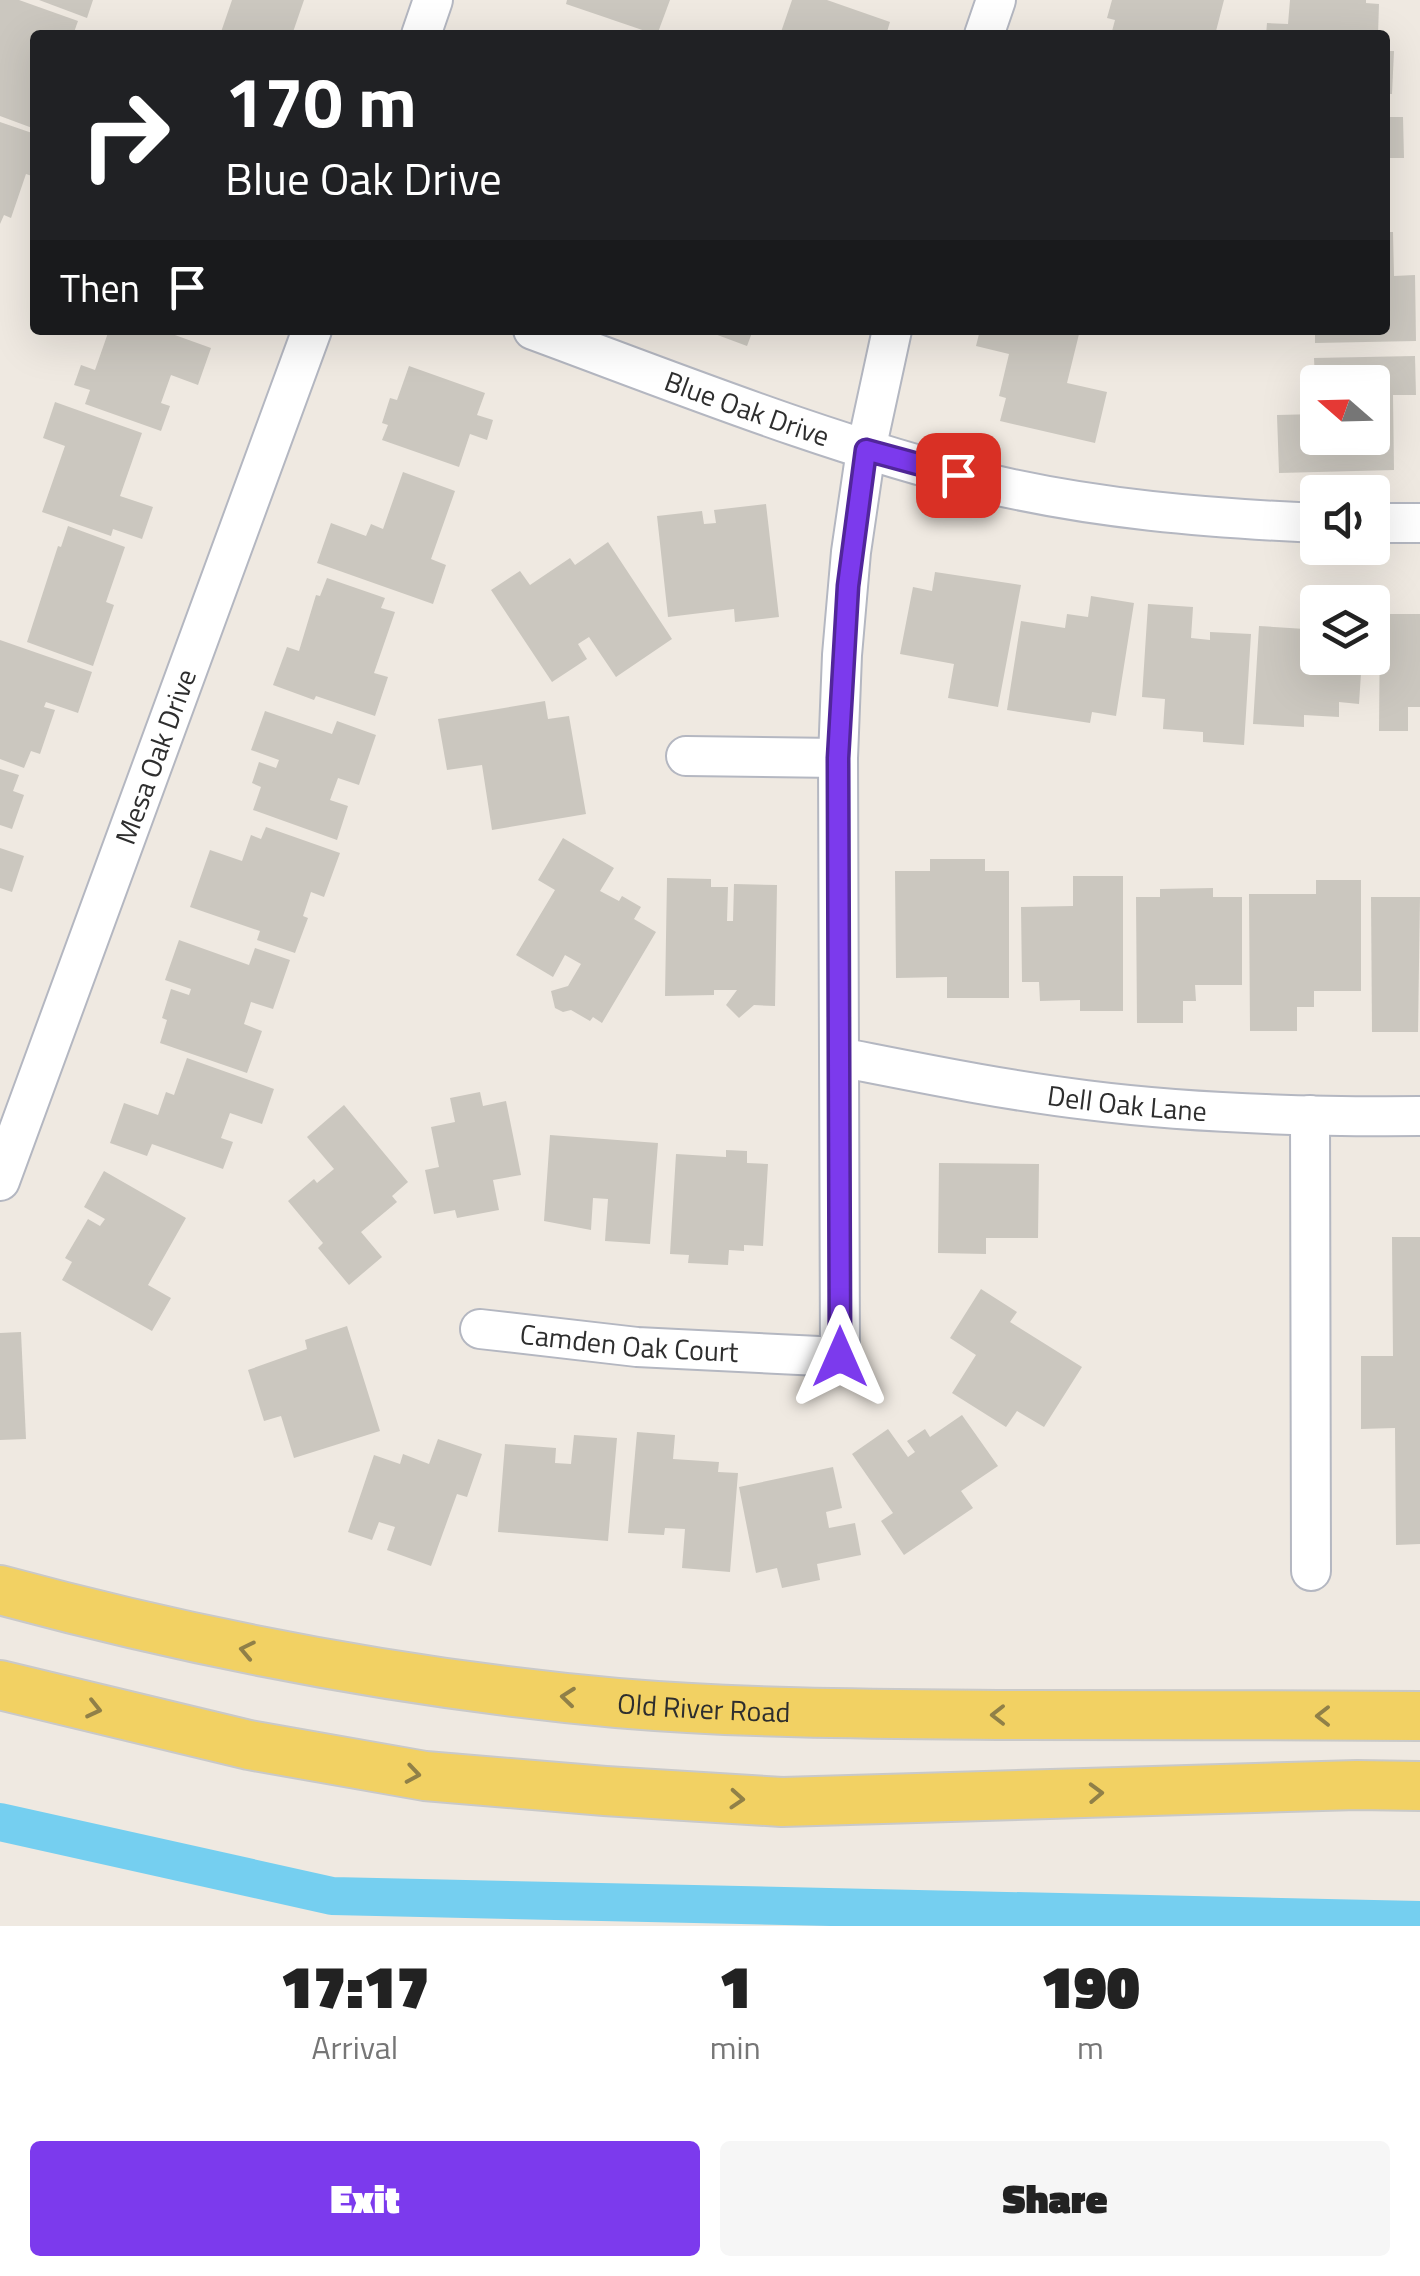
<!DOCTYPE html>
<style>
body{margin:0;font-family:"Titillium Web",sans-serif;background:#f6f6f6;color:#222;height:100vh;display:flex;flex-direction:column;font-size:38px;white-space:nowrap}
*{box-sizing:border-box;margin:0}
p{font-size:32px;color:#767676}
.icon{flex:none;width:55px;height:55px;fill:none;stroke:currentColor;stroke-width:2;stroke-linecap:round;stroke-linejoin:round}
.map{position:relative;height:1926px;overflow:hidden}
.details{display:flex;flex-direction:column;background:#fff;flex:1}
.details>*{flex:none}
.hud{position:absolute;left:30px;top:30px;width:1360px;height:305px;border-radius:10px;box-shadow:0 10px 40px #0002;background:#202124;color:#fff;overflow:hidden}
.needle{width:65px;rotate:290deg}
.fabs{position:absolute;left:1300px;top:365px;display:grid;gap:20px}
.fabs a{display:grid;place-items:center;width:90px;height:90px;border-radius:10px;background:#fff;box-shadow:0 10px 40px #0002;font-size:50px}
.pin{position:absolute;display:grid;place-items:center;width:85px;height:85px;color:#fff;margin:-42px;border-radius:20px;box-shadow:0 5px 15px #0006}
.me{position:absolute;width:110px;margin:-55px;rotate:0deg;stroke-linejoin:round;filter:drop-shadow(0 0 8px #0008)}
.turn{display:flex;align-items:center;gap:35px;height:210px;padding:0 30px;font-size:45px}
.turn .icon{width:130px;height:130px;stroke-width:2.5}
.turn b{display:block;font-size:70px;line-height:85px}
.then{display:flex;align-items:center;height:95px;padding:0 30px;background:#0003;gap:20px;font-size:38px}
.eta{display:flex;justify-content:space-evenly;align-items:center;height:170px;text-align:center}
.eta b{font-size:60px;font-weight:800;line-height:70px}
.cta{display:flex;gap:20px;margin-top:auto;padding:20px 30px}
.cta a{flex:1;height:115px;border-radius:10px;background:#7c3aed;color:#fff;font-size:40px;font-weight:800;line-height:115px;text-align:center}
.cta a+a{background:#f6f6f6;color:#222}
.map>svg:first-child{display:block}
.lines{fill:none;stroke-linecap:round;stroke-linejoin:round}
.canal{stroke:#75cff0;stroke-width:38}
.building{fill:#cbc7bf}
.minor-casing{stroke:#b4b7c1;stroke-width:42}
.major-casing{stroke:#c9c9c9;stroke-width:52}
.minor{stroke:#fff;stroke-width:38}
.major{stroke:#f2d163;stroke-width:48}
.oneway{stroke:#908048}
.route-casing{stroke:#51269a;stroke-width:25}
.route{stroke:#7c3aed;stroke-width:18}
.labels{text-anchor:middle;stroke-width:10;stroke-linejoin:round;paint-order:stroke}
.street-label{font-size:28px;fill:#2e2e2e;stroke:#fff}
</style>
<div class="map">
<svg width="1420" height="1926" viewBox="0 0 1420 1926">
<rect width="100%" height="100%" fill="#efe9e1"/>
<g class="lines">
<!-- canal -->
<polyline class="canal" points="0,1822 332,1896 1420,1920"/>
</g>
<!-- building -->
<g class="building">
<polygon points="0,0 19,0 78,21 73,35 35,35 35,129 0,116"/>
<polygon points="39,0 93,0 87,18"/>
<polygon points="232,0 304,0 292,35 220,35"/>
<polygon points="567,0 670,0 657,35 566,4"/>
<polygon points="792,0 827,0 890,22 886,35 780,35"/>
<polygon points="1112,0 1224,0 1215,35 1111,35 1115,20 1107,18"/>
<polygon points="1290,0 1366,0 1366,3 1379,4 1378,35 1266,35 1267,23 1288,24"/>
<polygon points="1385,51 1394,51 1392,94 1385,94"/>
<polygon points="1385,117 1403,117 1404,158 1385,158"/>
<polygon points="0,122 35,134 35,177 26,174 11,218 4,215 0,224"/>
<polygon points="1385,232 1393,232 1394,276 1415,275 1416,341 1315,343 1315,330 1385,330"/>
<polygon points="109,330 161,330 211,348 198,385 171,375 161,403 170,406 161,431 85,404 90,390 74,385 81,365 95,370"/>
<polygon points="704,330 753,330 747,346"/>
<polygon points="980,330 1080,330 1067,383 1107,392 1095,443 1000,421 1006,398 999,396 1009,354 976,346"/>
<polygon points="1415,356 1416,395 1393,395 1394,470 1279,473 1277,415 1318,414 1318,438 1372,438 1372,382 1315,382 1314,358"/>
<polygon points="409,366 485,393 477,415 493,420 487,440 470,434 459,467 382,440 388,425 382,423 390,398 397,400"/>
<polygon points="55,402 142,433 120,496 153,507 142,539 113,529 111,536 42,512 65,446 43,438"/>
<polygon points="403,472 455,491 431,559 446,565 433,604 317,563 331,523 366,536 371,524 383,529"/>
<polygon points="766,504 779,617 735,622 734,609 668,617 657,516 702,511 704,524 716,523 714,510"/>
<polygon points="68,526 125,547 106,602 114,605 93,666 27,642 58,546 61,547"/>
<polygon points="608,542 672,639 616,677 589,637 578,644 587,659 552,682 491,590 520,571 530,585 570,558 575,565"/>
<polygon points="935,572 1021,585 998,707 948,698 954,664 900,654 913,587 932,591"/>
<polygon points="327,578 385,598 381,608 395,612 374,673 388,677 375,716 316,696 314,700 273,685 287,647 299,651 316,595 320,596"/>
<polygon points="1091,596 1134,603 1116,716 1092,712 1090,723 1007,710 1021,621 1065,628 1067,614 1088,617"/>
<polygon points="1148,604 1193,607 1191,638 1210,640 1210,632 1251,634 1244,745 1203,742 1203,732 1163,729 1165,699 1142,697"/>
<polygon points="1380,614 1420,614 1420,707 1408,707 1408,731 1379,731"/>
<polygon points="1259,626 1305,629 1304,653 1318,654 1318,658 1362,658 1359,704 1339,702 1339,717 1304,715 1304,727 1253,724"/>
<polygon points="0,640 92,672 78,713 46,702 44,707 55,710 40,754 31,751 24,768 0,759"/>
<polygon points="545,701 548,719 569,716 586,814 492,830 482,765 447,770 438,719"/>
<polygon points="265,711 332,734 337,721 376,735 359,785 338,778 330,800 348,806 337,840 253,810 261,787 252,783 259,762 276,768 279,760 251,750"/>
<polygon points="0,769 19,775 13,791 24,795 12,829 0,825"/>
<polygon points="266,827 340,853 324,897 311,892 303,916 308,918 295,953 257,940 260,931 190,907 210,850 242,861 251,835 261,839"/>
<polygon points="563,838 614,868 600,891 619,901 622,896 641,907 634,919 656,932 602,1023 593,1017 590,1021 571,1010 563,1012 555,1008 551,991 568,986 581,964 565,955 553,977 516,955 555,890 538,880"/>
<polygon points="0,848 24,856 12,892 0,888"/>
<polygon points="930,859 985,859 985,871 1009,871 1009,998 947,998 947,977 896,978 895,871 930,871"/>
<polygon points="1073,876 1123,876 1123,1011 1080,1011 1080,1000 1040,1001 1039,982 1022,982 1021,907 1073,906"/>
<polygon points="667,878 711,879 711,887 728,887 727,921 733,921 734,884 777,885 775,1006 754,1005 739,1018 726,1005 737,990 714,990 714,995 665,996"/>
<polygon points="1316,880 1361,880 1361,991 1314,991 1314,1007 1297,1007 1297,1031 1250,1031 1249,894 1316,894"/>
<polygon points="1213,888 1213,897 1242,897 1242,985 1195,985 1196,1001 1183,1001 1183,1023 1137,1023 1136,897 1160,897 1160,889"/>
<polygon points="1371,897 1420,897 1418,1032 1372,1032"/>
<polygon points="179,940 249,965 255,948 290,960 273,1009 251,1002 244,1024 262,1031 247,1073 160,1043 167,1020 162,1018 171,989 189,995 191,989 165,980"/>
<polygon points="187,1058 274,1089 262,1124 230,1113 221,1138 233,1142 223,1169 152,1144 147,1156 110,1143 124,1103 158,1115 166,1092 174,1095"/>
<polygon points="480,1092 483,1106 506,1101 521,1175 493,1180 499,1210 457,1218 455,1210 434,1214 425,1170 439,1167 431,1127 455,1122 450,1098"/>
<polygon points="344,1105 408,1182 392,1196 397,1202 361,1232 382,1257 349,1285 318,1248 323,1243 288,1201 314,1179 317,1183 334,1169 307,1137"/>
<polygon points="550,1135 658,1143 650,1244 605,1241 608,1199 593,1198 591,1230 544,1221"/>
<polygon points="726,1150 747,1151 747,1163 768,1164 763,1246 744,1245 744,1251 729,1250 728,1265 688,1263 689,1255 670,1254 676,1154 726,1157"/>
<polygon points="939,1163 1039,1164 1038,1238 986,1238 986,1254 938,1253"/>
<polygon points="104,1171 186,1218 148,1285 171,1298 152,1331 62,1280 72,1262 65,1258 88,1219 100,1226 105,1219 84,1207"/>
<polygon points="1392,1237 1420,1237 1420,1544 1396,1545 1395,1428 1361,1429 1361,1356 1393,1356"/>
<polygon points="981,1289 1017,1312 1010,1322 1082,1367 1044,1427 1017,1411 1006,1427 952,1393 976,1355 950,1338"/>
<polygon points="347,1326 380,1431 294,1458 281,1416 264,1421 248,1370 307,1349 305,1340"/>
<polygon points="21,1332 26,1439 0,1440 0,1333"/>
<polygon points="962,1415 998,1466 961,1491 973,1508 904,1555 881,1521 893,1513 852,1454 888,1429 908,1457 915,1452 907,1441 925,1429 930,1437"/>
<polygon points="637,1432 675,1435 673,1459 719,1462 718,1472 738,1473 730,1572 682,1568 685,1529 665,1528 664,1535 628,1533"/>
<polygon points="574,1435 617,1438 608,1541 498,1532 505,1444 556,1448 555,1463 571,1464"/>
<polygon points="438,1439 482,1454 467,1497 457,1494 431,1566 387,1550 395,1527 379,1522 372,1540 348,1532 374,1455 400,1464 403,1454 429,1464"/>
<polygon points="833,1467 842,1508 826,1512 829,1528 855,1523 861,1555 817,1564 820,1580 782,1588 777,1568 756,1573 739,1487"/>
</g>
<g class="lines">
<!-- minor casing -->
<g class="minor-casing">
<g id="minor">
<polyline points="421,35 433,0"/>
<polyline points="984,35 996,0"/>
<path id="s1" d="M533,330C682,385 831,445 986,483C1095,509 1206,518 1318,523"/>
<polyline points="1372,523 1420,523"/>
<polyline points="686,756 838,758"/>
<path id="s2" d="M839,1057C921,1073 1003,1090 1086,1100C1197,1114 1309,1117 1420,1116"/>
<polyline points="1310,1115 1311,1571"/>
<path id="s3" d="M0,1181L312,330"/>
<path id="s4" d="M480,1329L637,1347L840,1357L838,758L842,655L851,552L866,450L892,330"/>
</g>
</g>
<!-- major casing -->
<g class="major-casing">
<g id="major">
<path id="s5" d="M0,1590C203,1645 408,1684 617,1703C748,1714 880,1714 1011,1715C1147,1715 1284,1715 1420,1716"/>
<polyline points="0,1685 249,1745 425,1776 605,1791 782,1802 1357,1785 1420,1786"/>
</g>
</g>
<!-- minor -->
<use href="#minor" class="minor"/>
<!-- major -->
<use href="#major" class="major"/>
</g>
<!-- one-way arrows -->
<defs><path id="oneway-chevron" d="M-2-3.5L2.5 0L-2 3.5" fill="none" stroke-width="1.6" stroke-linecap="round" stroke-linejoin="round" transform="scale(2.5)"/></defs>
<g class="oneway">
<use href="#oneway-chevron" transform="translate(247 1650) rotate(-168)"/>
<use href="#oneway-chevron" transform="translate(568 1697) rotate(-174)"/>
<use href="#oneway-chevron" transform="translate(94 1709) rotate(13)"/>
<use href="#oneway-chevron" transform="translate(998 1715) rotate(-180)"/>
<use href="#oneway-chevron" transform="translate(1323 1716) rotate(-180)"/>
<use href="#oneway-chevron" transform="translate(413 1774) rotate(9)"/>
<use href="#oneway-chevron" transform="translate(1096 1793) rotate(-2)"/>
<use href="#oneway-chevron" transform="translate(737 1799) rotate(4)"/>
</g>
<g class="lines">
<!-- route casing -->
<g class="route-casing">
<polyline id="route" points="840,1357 838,758 848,586 866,450 958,475"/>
</g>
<!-- route -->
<use href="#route" class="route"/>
</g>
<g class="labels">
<!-- street labels -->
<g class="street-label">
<text dy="10" stroke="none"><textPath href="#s1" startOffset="228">Blue Oak Drive</textPath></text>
<text dy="10" stroke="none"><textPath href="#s3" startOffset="452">Mesa Oak Drive</textPath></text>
<text dy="10" stroke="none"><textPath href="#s2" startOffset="292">Dell Oak Lane</textPath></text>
<text dy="10" stroke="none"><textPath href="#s4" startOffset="150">Camden Oak Court</textPath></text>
<text dy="10" stroke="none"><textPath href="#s5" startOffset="715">Old River Road</textPath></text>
</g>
</g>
</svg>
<div class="fabs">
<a><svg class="needle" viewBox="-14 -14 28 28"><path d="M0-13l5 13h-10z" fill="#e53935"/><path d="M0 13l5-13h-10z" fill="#767676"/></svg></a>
<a><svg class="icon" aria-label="sound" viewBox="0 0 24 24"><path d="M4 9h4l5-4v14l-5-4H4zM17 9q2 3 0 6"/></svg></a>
<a><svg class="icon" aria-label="layers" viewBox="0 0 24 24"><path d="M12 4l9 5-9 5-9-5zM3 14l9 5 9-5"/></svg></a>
</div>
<div class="pin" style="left:958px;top:475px;background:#d93025"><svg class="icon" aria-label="arrive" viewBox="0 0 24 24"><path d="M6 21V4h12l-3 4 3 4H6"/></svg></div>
<svg class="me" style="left:840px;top:1357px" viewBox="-20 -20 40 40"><path d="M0-17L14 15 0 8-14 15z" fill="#7c3aed" stroke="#fff" stroke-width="4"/></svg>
<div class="hud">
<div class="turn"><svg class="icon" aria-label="right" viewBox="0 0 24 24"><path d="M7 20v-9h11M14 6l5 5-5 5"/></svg><div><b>170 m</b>Blue Oak Drive</div></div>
<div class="then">Then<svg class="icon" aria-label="arrive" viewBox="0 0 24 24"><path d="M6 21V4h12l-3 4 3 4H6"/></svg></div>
</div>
</div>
<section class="details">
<div class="eta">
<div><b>17:17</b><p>Arrival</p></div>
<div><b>1</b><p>min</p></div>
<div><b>190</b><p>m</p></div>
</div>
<div class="cta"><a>Exit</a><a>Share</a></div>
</section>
